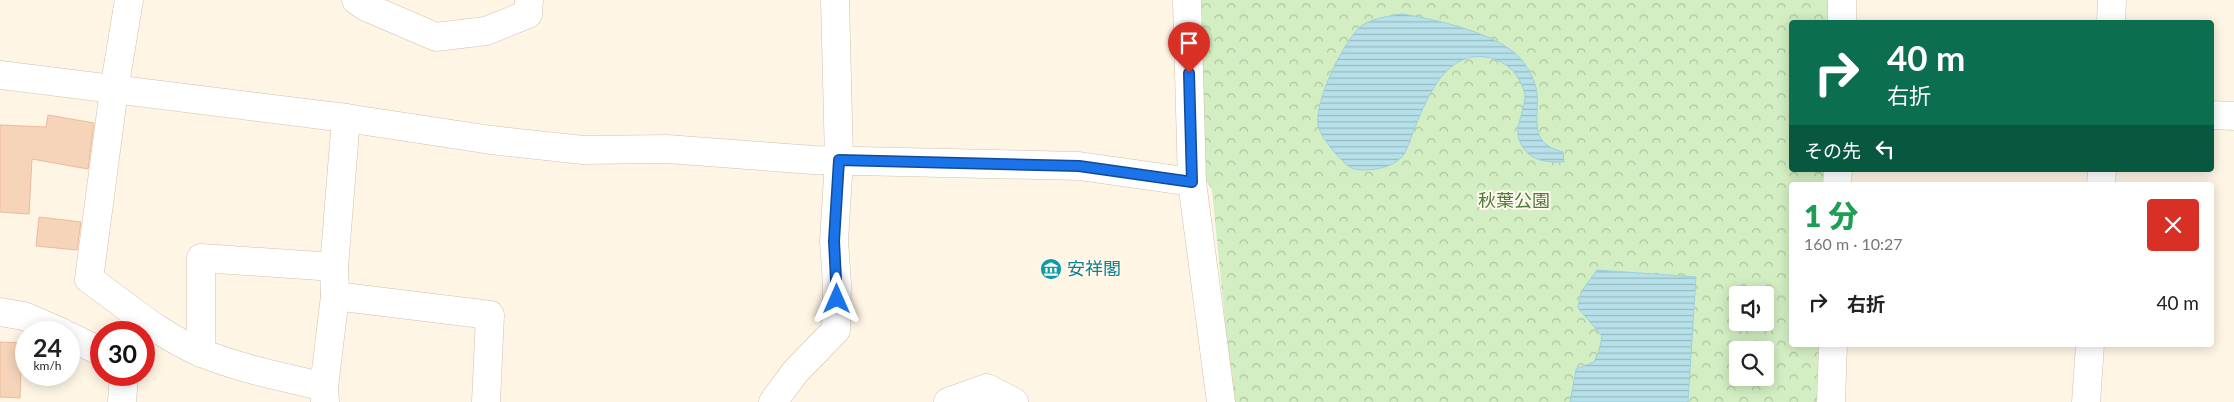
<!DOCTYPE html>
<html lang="ja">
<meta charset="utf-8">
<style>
body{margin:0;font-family:Lato,"Noto Sans JP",sans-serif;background:#f2f2f2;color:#222;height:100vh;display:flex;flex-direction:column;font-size:19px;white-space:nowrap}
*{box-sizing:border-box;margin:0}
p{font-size:16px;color:#767676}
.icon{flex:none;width:28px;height:28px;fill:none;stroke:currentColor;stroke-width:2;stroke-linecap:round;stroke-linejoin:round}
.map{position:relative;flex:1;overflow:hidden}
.panel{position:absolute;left:1789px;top:182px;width:425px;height:165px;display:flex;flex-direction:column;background:#fff;border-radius:5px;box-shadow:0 2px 12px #0003}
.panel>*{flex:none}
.guide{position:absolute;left:1789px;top:20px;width:425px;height:152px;border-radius:5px;box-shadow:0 2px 12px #0003;background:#0b6e4f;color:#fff;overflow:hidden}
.controls{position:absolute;left:1729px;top:286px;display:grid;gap:10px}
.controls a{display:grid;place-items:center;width:45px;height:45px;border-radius:5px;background:#fff;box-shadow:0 2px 12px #0003;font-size:25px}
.speed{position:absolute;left:15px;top:321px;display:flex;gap:10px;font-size:25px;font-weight:700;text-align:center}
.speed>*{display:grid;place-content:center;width:65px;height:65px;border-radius:50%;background:#fff;box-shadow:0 2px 12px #0003;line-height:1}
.speed small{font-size:12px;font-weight:400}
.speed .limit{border:8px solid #d22;background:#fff;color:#111}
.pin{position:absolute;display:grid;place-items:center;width:42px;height:42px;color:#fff;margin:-51px -21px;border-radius:50% 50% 50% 0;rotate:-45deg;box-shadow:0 0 5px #0007}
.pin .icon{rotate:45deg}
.me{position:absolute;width:55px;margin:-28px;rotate:0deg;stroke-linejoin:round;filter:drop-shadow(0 0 4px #0008)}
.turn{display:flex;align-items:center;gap:18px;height:105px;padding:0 15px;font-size:22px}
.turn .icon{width:65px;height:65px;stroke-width:2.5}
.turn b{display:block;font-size:35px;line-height:42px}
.then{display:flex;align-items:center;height:48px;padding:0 15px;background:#0003;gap:10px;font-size:19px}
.round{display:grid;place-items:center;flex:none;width:52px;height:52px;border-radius:5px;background:#f2f2f2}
.summary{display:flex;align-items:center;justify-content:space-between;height:85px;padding:0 15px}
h1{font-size:30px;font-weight:800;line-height:38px;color:#1e9e55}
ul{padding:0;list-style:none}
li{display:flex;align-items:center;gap:15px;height:70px;padding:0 15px}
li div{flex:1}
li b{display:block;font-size:19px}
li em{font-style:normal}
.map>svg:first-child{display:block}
.park{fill:url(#park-crowns);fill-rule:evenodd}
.water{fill:url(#water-rules);stroke:#9dd1dd}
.building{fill:#f6d4ba;stroke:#ebbb99}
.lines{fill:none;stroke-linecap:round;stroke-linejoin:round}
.minor-casing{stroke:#d4bfad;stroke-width:29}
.tertiary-casing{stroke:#d4bfad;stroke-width:29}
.minor{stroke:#fff;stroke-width:28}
.tertiary{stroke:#fff;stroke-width:28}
.route-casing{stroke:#114b97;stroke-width:12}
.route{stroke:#1a73e8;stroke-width:9}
.labels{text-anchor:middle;stroke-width:4;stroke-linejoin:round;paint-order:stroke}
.park-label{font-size:18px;fill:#4c7b3c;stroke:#fff9ee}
.culture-label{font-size:18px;fill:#0d838f;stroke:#fff9ee;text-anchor:start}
</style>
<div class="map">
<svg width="2234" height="402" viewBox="0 0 2234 402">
<defs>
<pattern id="park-crowns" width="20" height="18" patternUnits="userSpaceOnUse" patternTransform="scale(1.25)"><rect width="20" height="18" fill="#d2eec2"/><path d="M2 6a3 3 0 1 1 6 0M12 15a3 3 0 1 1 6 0" fill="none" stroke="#afc49f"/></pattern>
<pattern id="water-rules" width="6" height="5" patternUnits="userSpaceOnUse" patternTransform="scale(1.25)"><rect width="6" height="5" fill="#b7e1ea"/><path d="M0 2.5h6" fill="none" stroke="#9ab9bf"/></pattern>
</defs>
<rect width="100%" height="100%" fill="#fef5e5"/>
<!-- park -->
<path class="park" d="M1196,0H1832L1831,22H1791V170H1827V185H1791V345H1822L1820,402H1233L1212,190L1202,173ZM1738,295H1765V322H1738ZM1738,350H1765V378H1738Z"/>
<!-- water -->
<g class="water">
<path d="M1402,14C1435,19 1495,33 1518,56C1527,65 1536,81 1537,94C1539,121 1528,143 1563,152L1564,162C1547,162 1532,162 1522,146C1519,141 1517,133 1518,128C1520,117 1525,105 1525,95C1524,87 1518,77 1513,71C1507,65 1499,60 1491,58C1447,47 1427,97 1414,130C1411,137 1408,148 1404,154C1395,168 1370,172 1355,169C1348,168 1340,158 1335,153C1329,145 1319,134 1318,124C1315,100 1342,45 1359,28C1368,19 1389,16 1402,14Z"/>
<polygon points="1597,270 1696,277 1688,402 1570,402 1576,369 1594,362 1599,351 1602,336 1578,308 1581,292"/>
</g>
<!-- building -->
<g class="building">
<polygon points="48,115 94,123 88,169 32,159 29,214 0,212 0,125 46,127"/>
<polygon points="39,217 81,222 77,250 36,246"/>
<polygon points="0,342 22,343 20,398 0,397"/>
</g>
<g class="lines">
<!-- minor casing -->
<g class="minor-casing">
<g id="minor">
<path d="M129,0L114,90L89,279C124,304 162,337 202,353C241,369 284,377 324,387"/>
<polyline points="356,0 366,7 436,37 486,31 528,14 529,0"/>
<polyline points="1842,22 1842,0"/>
<polyline points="0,75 346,118 491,140 583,150 667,149 813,160 1079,166 1192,182"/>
<polyline points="1837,185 1838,170"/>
<polyline points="335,296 490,315 486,402"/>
<polyline points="0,312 24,316 61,332"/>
<polyline points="69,336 101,352"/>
<polyline points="201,353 201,258 334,267"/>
<polyline points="122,402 124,375"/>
<polyline points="325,402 324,387 335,296 334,267 346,118"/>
<polyline points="773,402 796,371 836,330 837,284 834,241 839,160 835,0"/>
<polyline points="948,402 987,388 1014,402"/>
<polyline points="1831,402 1833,345"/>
</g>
</g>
<!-- tertiary casing -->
<g class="tertiary-casing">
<g id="tertiary">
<polyline points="1187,0 1192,182 1221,402"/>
<polyline points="2111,22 2112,0"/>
<polyline points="2211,115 2234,116"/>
<polyline points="2101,185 2102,170"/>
<polyline points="2086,402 2090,345"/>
</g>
</g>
<!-- minor -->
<use href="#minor" class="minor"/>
<!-- tertiary -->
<use href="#tertiary" class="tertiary"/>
</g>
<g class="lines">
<!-- route casing -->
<g class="route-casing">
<polyline id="route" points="837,299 834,241 839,160 1079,166 1192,182 1189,73"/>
</g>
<!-- route -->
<use href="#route" class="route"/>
</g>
<!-- icons -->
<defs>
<g id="museum-disc" transform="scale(1.125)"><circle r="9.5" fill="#0f9aa8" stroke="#fff9ee"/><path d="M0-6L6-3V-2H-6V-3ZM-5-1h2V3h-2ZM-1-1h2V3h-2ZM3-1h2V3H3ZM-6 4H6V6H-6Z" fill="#fff"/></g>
</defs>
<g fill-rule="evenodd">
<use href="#museum-disc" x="1051" y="269"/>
</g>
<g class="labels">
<!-- park labels -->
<g class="park-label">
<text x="1514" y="207">秋葉公園</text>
</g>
<!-- culture labels -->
<g class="culture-label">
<text x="1067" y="275">安祥閣</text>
</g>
</g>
</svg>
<div class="controls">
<a><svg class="icon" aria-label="sound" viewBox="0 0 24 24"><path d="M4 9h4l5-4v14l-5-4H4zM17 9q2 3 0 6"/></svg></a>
<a><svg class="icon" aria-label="search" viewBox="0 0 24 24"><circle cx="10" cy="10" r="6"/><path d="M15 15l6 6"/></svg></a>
</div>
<div class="speed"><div>24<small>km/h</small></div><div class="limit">30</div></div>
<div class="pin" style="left:1189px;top:73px;background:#d93025"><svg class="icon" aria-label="arrive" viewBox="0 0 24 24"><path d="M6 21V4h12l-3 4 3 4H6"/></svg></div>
<svg class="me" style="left:837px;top:299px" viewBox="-20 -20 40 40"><path d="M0-17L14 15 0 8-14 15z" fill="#1a73e8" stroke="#fff" stroke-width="4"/></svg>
<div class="guide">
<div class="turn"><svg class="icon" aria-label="right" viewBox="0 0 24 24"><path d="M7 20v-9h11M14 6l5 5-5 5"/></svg><div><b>40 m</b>右折</div></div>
<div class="then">その先<svg class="icon" aria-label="left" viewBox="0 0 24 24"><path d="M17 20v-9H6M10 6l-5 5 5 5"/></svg></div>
</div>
<section class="panel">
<div class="summary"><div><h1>1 分</h1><p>160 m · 10:27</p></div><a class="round" style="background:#d93025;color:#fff"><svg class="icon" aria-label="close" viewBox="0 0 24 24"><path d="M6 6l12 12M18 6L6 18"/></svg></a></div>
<ul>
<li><svg class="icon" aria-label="right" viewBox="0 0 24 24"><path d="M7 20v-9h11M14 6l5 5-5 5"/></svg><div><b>右折</b></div><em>40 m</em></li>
</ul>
</section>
</div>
